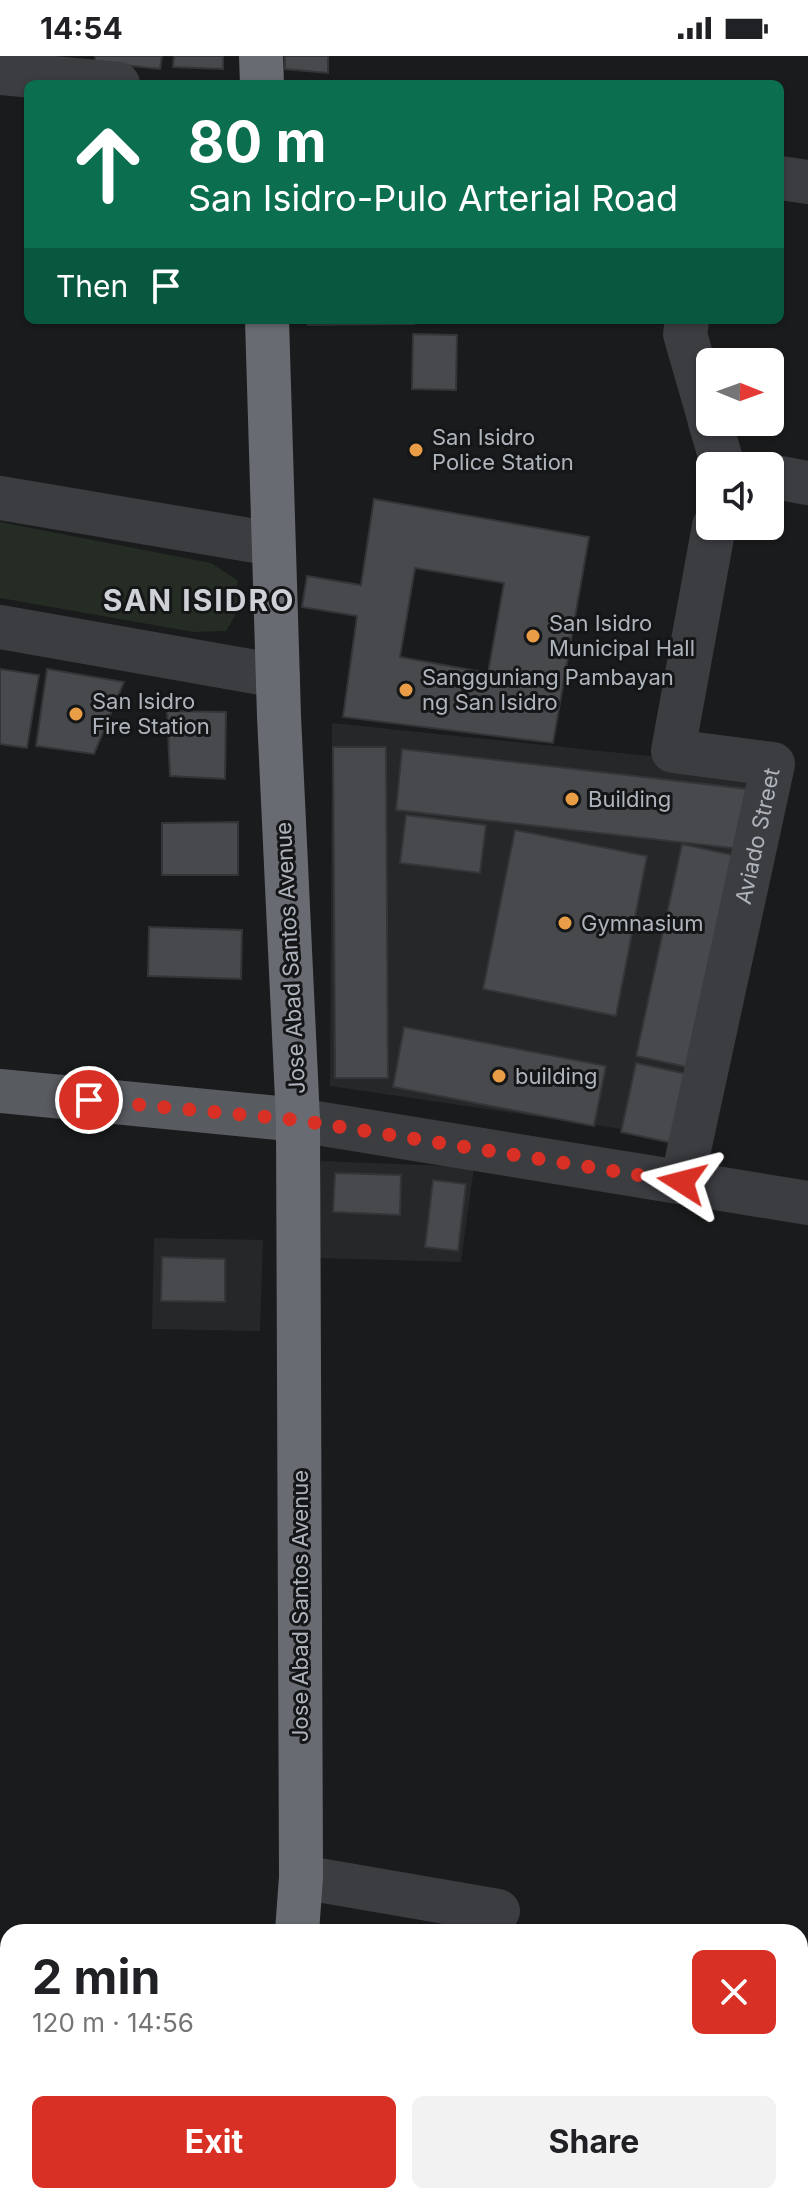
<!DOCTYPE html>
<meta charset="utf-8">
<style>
body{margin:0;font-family:Inter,sans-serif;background:#f2f2f2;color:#202124;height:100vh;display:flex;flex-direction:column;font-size:30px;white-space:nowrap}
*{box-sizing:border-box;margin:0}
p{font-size:26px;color:#757577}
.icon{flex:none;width:44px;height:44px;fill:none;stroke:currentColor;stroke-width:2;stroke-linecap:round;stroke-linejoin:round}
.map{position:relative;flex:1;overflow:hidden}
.drawer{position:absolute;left:0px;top:1868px;width:808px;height:280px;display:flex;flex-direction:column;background:#fff;border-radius:24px 24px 0 0;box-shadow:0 2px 6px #0004}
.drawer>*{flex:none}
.guide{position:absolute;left:24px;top:24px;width:760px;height:244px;border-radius:12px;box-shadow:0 2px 6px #0004;background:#0b6e4f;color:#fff;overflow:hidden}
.needle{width:52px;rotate:91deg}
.tools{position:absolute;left:696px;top:292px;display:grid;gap:16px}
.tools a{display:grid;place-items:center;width:88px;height:88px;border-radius:12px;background:#fff;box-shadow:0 2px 6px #0004;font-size:40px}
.pin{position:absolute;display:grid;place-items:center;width:68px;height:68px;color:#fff;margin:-34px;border:4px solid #fff;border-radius:50%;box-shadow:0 2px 8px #0007}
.me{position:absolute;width:88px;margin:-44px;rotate:279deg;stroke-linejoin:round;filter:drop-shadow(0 0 6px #0008)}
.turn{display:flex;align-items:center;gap:28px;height:168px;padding:0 32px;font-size:36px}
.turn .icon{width:104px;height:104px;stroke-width:2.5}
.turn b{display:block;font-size:56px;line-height:68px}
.then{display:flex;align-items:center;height:76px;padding:0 32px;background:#0003;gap:16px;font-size:30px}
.round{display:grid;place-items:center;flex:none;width:84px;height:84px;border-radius:12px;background:#f2f2f2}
.overview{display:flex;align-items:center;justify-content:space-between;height:136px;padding:0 32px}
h1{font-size:48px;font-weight:700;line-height:60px}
.cta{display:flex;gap:16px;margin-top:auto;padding:16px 32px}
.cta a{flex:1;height:92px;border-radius:12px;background:#d93025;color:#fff;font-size:32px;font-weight:700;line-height:92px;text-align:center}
.cta a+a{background:#f2f2f2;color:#202124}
.status{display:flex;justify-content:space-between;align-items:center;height:56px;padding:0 40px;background:#fff;direction:ltr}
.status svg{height:22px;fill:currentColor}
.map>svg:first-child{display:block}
.built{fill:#262729}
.green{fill:#242c24}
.building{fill:#47494c;stroke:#343538;stroke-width:2;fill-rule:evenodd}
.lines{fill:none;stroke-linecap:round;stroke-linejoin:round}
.minor{stroke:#3c3d41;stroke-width:44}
.major{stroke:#585b60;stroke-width:44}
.highway{stroke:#686c72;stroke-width:44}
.route{stroke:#d93025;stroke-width:14;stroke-dasharray:0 25.2}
.poi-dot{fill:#e89d46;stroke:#151617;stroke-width:3}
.labels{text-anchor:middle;stroke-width:6;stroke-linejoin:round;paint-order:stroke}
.poi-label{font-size:22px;fill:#aeb4bb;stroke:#151617;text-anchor:start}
.street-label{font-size:22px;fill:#aeb4bb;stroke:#151617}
.district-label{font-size:30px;font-weight:bold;letter-spacing:2px;fill:#ced2d7;stroke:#151617}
</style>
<div class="status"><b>14:54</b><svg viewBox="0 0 49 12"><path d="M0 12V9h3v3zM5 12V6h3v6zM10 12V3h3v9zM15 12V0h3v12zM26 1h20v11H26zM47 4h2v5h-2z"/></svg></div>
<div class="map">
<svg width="808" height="2148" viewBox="0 0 808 2148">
<rect width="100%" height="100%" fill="#1a1b1c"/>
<!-- built -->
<g class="built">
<polygon points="332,667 764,712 689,1083 330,1030"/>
<polygon points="321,1105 474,1111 461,1206 317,1202"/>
<polygon points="154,1182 263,1184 260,1275 152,1273"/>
</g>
<!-- green -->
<polygon class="green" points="0,466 211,507 237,524 240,551 226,575 193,576 0,542"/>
<!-- building -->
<g class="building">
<polygon points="95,0 162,0 160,13 95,6"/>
<polygon points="174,0 223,0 223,13 173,11"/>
<polygon points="285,0 328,0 328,17 285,13"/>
<polygon points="308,264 414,264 414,268 308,269"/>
<polygon points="413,278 457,279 456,334 412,333"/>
<path d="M374,443L589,481L553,687L343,661L357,560L302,551L307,520L361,529ZM415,512L504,527L488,617L400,601Z"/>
<polygon points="0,613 39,619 27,692 0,688"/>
<polygon points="47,613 124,626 94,698 36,690"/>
<polygon points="167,655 226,656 225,723 170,720"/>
<polygon points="333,691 386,691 388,1022 335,1022"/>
<polygon points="402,693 747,733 740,793 396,754"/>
<polygon points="406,759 486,769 480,817 400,807"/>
<polygon points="238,766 238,819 162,819 162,767"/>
<polygon points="515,774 647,800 616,960 483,933"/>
<polygon points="682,788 742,801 696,1013 636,1000"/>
<polygon points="149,871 242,874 241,923 148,920"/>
<polygon points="404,971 606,1010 594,1070 393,1031"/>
<polygon points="636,1007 692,1019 677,1088 621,1076"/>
<polygon points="335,1117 401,1119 400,1159 333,1156"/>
<polygon points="433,1124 466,1128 458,1195 425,1191"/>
<polygon points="162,1201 225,1203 225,1246 161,1245"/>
</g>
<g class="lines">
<!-- minor -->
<g class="minor">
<polyline points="0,17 118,28"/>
<polyline points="780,122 808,126"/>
<polyline points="687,264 685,278 710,365"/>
<polyline points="710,366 723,410"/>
<polyline points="770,420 808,427"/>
<polyline points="0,442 273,488"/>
<polyline points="0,571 278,620"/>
<polyline points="298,1064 808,1147"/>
<path id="s1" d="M682,1126L773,708L673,695L714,470"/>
<polyline points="301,1821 498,1855"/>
<polyline points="800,1944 808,1932"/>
<polyline points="658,2148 663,2140"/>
</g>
<!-- major -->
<polyline class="major" points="0,1035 298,1064"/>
<!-- highway -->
<g class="highway">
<polyline points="261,0 262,28"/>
<polyline points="267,264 279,660 298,1064 301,1821 297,1876"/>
<polyline points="276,2148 277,2140"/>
</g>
</g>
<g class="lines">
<!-- route -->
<polyline class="route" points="89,1044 298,1064 682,1126"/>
</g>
<!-- markers -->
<g class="poi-dot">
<circle cx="416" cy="394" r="8"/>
<circle cx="533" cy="580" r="8"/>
<circle cx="406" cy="634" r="8"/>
<circle cx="76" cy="658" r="8"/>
<circle cx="572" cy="743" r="8"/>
<circle cx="565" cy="867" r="8"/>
<circle cx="499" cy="1020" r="8"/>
</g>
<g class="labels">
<!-- poi labels -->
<g class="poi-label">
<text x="432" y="389">San Isidro<tspan x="432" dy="25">Police Station</tspan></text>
<text x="549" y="575">San Isidro<tspan x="549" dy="25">Municipal Hall</tspan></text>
<text x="422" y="629">Sangguniang Pambayan<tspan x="422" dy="25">ng San Isidro</tspan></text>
<text x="92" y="653">San Isidro<tspan x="92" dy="25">Fire Station</tspan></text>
<text x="588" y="751">Building</text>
<text x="581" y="875">Gymnasium</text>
<text x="515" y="1028">building</text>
</g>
<!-- street labels -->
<g class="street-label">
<text dy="8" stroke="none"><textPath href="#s1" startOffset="354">Aviado Street</textPath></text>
<text transform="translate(290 902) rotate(-93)" y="8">Jose Abad Santos Avenue</text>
<text transform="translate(300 1550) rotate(-90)" y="8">Jose Abad Santos Avenue</text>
</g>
<!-- district labels -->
<g class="district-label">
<text x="199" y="555">SAN ISIDRO</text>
</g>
</g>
</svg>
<div class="tools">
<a><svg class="needle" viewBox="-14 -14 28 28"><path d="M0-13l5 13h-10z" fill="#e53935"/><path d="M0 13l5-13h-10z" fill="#757577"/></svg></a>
<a><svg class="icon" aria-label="sound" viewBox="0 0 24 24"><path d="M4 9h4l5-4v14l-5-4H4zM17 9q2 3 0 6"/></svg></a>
</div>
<div class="pin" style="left:89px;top:1044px;background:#d93025"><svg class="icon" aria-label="arrive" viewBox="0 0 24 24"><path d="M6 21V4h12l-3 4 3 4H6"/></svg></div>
<svg class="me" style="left:682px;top:1126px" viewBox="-20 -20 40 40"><path d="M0-17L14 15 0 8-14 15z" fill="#d93025" stroke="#fff" stroke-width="4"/></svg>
<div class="guide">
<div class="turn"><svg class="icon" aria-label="ahead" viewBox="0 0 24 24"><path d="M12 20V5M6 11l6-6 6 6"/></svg><div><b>80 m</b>San Isidro-Pulo Arterial Road</div></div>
<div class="then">Then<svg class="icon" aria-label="arrive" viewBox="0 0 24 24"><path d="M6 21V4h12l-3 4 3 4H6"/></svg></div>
</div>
<section class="drawer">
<div class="overview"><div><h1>2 min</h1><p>120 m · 14:56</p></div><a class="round" style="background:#d93025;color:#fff"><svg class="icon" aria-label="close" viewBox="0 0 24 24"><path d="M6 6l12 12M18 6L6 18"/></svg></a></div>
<div class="cta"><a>Exit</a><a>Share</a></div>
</section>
</div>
